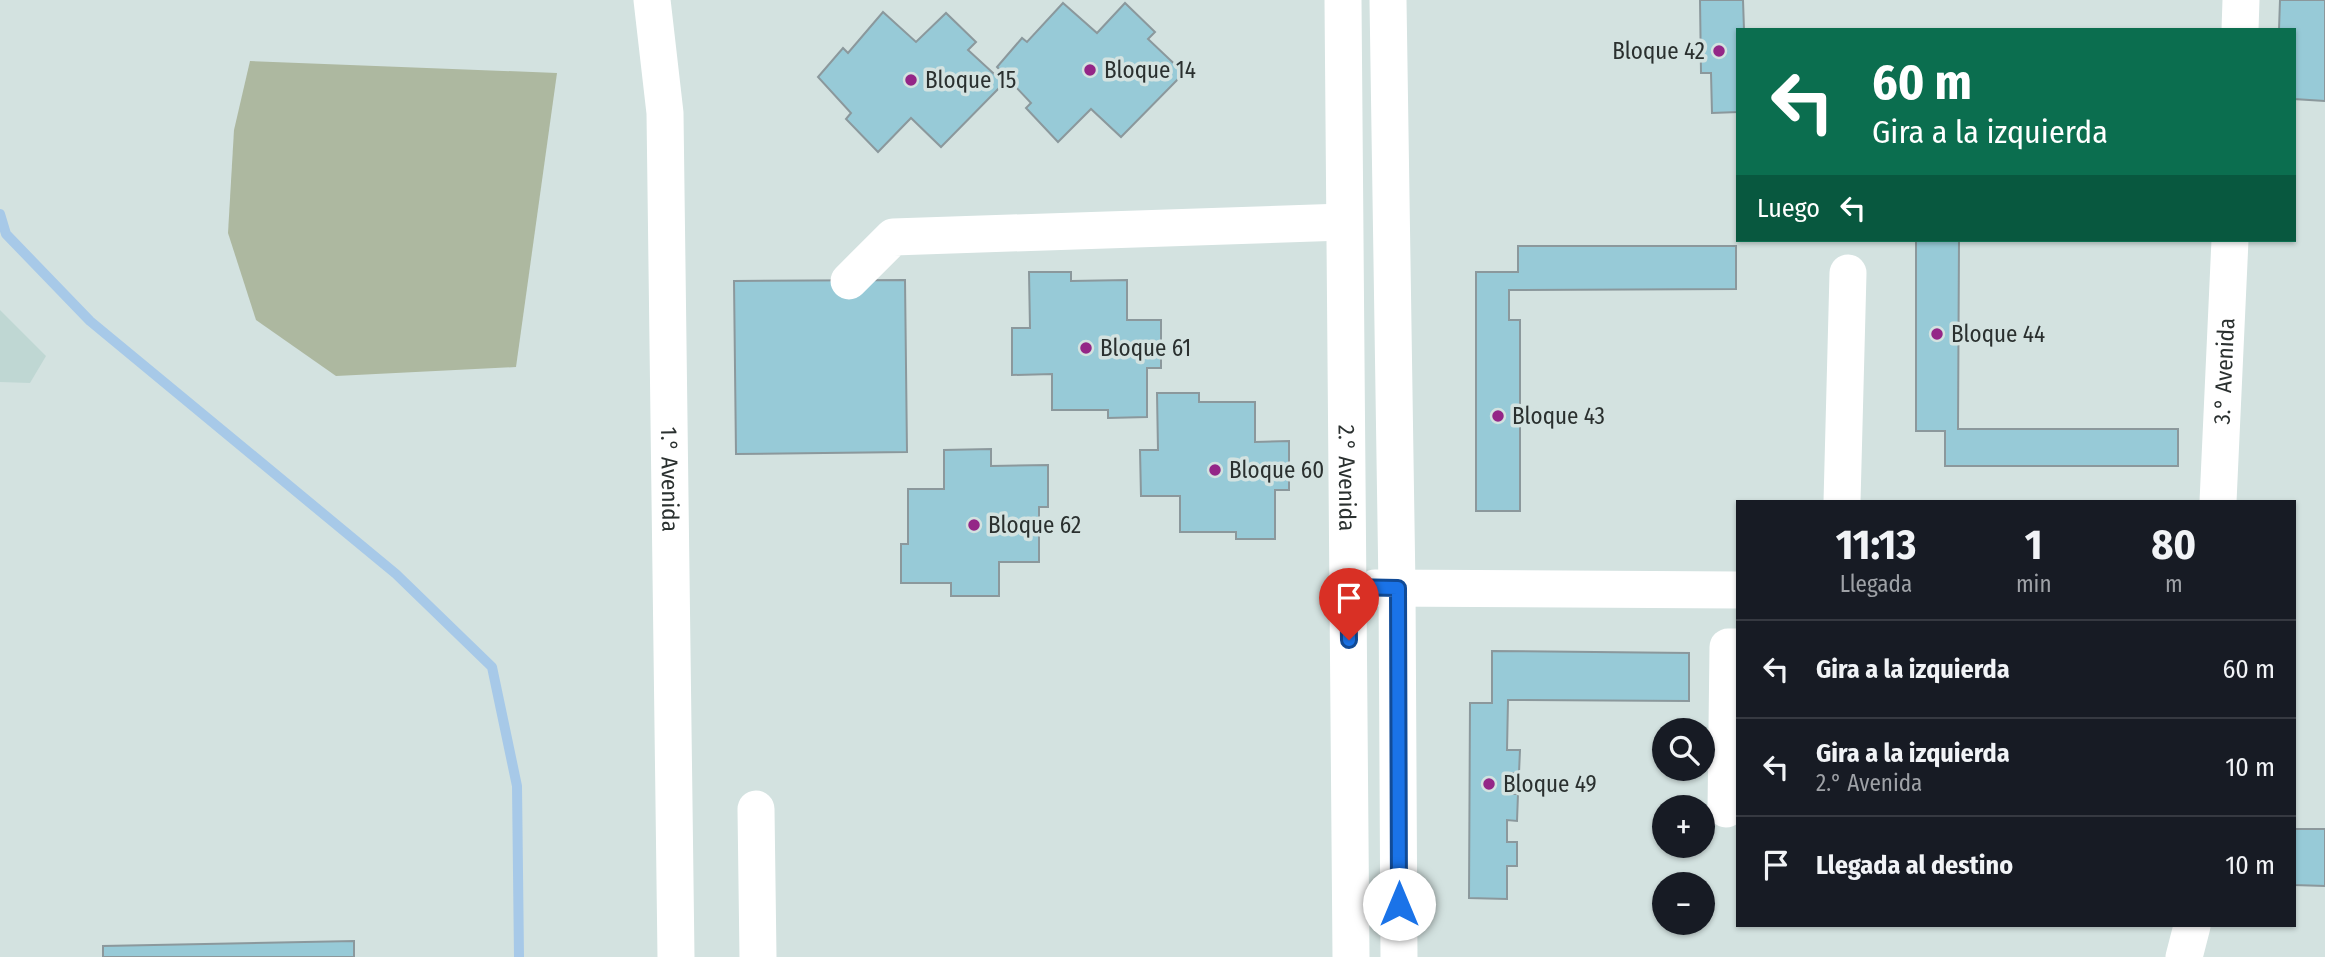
<!DOCTYPE html>
<html lang="es">
<meta charset="utf-8">
<style>
body{margin:0;font-family:"Fira Sans Condensed",sans-serif;background:#20242c;color:#f1f3f6;height:100vh;display:flex;flex-direction:column;font-size:26px;white-space:nowrap}
*{box-sizing:border-box;margin:0}
p{font-size:23px;color:#9ea1a6}
.icon{flex:none;width:38px;height:38px;fill:none;stroke:currentColor;stroke-width:2;stroke-linecap:round;stroke-linejoin:round}
.map{position:relative;flex:1;overflow:hidden}
.details{position:absolute;left:1736px;top:500px;width:560px;height:427px;display:flex;flex-direction:column;background:#171b24;border-radius:0px;box-shadow:0 2px 5px #0004}
.details>*{flex:none}
.top-card{position:absolute;left:1736px;top:28px;width:560px;height:214px;border-radius:0px;box-shadow:0 2px 5px #0004;background:#0b6e4f;color:#fff;overflow:hidden}
.fabs{position:absolute;left:1652px;top:718px;display:grid;gap:14px}
.fabs a{display:grid;place-items:center;width:63px;height:63px;border-radius:50%;background:#171b24;box-shadow:0 2px 5px #0004;font-size:35px}
.pin{position:absolute;display:grid;place-items:center;width:60px;height:60px;color:#fff;margin:-72px -30px;border-radius:50% 50% 50% 0;rotate:-45deg;box-shadow:0 0 7px #0007}
.pin .icon{rotate:45deg}
.me{position:absolute;width:77px;margin:-38px;rotate:0deg;stroke-linejoin:round;filter:drop-shadow(0 0 5px #0008)}
.turn{display:flex;align-items:center;gap:24px;height:147px;padding:0 21px;font-size:32px}
.turn .icon{width:91px;height:91px;stroke-width:2.5}
.turn b{display:block;font-size:49px;line-height:60px}
.then{display:flex;align-items:center;height:66px;padding:0 21px;background:#0003;gap:14px;font-size:26px}
.eta{display:flex;justify-content:space-evenly;align-items:center;height:119px;text-align:center}
.eta b{font-size:42px;font-weight:700;line-height:49px}
ul{padding:0;list-style:none}
li{display:flex;align-items:center;gap:21px;height:98px;padding:0 21px;border-top:2px solid #363941}
li div{flex:1}
li b{display:block;font-size:26px}
li em{font-style:normal}
.map>svg:first-child{display:block}
.built{fill:#bfd7d3}
.green{fill:#adb8a0}
.lines{fill:none;stroke-linecap:round;stroke-linejoin:round}
.stream{stroke:#a7c9e8;stroke-width:10}
.building{fill:#97cad7;stroke:#8b989c;stroke-width:2}
.minor{stroke:#fff;stroke-width:37}
.route-casing{stroke:#114b97;stroke-width:18}
.route{stroke:#1a73e8;stroke-width:12}
.poi-dot{fill:#942687;stroke:#d3e2e0;stroke-width:2.5}
.labels{text-anchor:middle;stroke-width:7;stroke-linejoin:round;paint-order:stroke}
.poi-label{font-size:23px;fill:#2a302f;stroke:#d3e2e0;text-anchor:start}
.street-label{font-size:23px;fill:#2a302f;stroke:#d3e2e0}
</style>
<div class="map">
<svg width="2325" height="957" viewBox="0 0 2325 957">
<rect width="100%" height="100%" fill="#d3e2e0"/>
<!-- built -->
<polygon class="built" points="0,310 46,356 30,383 0,382"/>
<!-- green -->
<polygon class="green" points="250,61 557,73 516,367 336,376 256,320 228,233 234,130"/>
<g class="lines">
<!-- stream -->
<polyline class="stream" points="0,214 6,234 90,321 396,574 492,667 517,786 519,957"/>
</g>
<!-- building -->
<g class="building">
<polygon points="1700,0 1743,0 1744,30 1738,30 1738,112 1712,113 1711,73 1701,73"/>
<polygon points="2280,0 2325,0 2325,101 2294,99 2294,30 2279,30"/>
<polygon points="1063,3 1097,33 1125,3 1155,32 1148,39 1184,73 1121,137 1091,109 1058,142 1026,108 1031,103 997,67 1022,38 1027,42"/>
<polygon points="883,12 916,42 946,13 976,42 968,50 1004,83 941,147 911,118 878,152 846,119 851,113 818,77 843,48 848,53"/>
<polygon points="1916,240 1959,240 1958,429 2178,429 2178,466 1945,466 1945,431 1916,431"/>
<polygon points="1518,246 1736,246 1736,289 1509,290 1509,320 1520,320 1520,511 1476,511 1476,272 1518,272"/>
<polygon points="1029,272 1071,272 1071,281 1127,280 1127,320 1161,320 1161,368 1147,368 1147,417 1108,418 1108,410 1052,410 1052,374 1012,375 1012,328 1030,328"/>
<polygon points="905,280 907,452 736,454 734,281"/>
<polygon points="1157,393 1199,393 1199,402 1255,402 1255,442 1289,441 1289,490 1275,490 1275,539 1236,539 1236,532 1180,532 1180,496 1141,496 1140,450 1158,450"/>
<polygon points="991,449 991,466 1048,465 1048,507 1039,507 1039,562 999,562 999,596 951,596 951,583 901,583 901,544 908,544 908,489 944,489 944,450"/>
<polygon points="1492,651 1689,653 1689,701 1508,700 1507,750 1520,750 1519,773 1508,773 1508,794 1518,794 1517,821 1507,820 1507,842 1517,842 1517,866 1507,866 1507,899 1469,898 1470,703 1492,703"/>
<polygon points="2294,829 2325,829 2325,886 2294,885"/>
<polygon points="354,941 354,957 103,957 103,946"/>
</g>
<g class="lines">
<!-- minor -->
<g class="minor">
<path id="s1" d="M652,0L665,113L676,957"/>
<path id="s2" d="M1343,0L1351,957"/>
<polyline points="1388,0 1397,588 1399,957"/>
<polyline points="2240,30 2241,0"/>
<polyline points="849,281 893,237 1344,222"/>
<polyline points="1842,502 1848,273"/>
<path id="s3" d="M2218,502L2230,240"/>
<polyline points="1375,588 1738,590"/>
<polyline points="756,809 758,957"/>
<polyline points="1726,809 1728,647 1738,647"/>
<polyline points="2184,957 2192,926"/>
</g>
</g>
<g class="lines">
<!-- route casing -->
<g class="route-casing">
<polyline id="route" points="1349,640 1348,587 1398,588 1399,904"/>
</g>
<!-- route -->
<use href="#route" class="route"/>
</g>
<!-- markers -->
<g class="poi-dot">
<circle cx="1719" cy="51" r="7"/>
<circle cx="1090" cy="70" r="7"/>
<circle cx="911" cy="80" r="7"/>
<circle cx="1937" cy="334" r="7"/>
<circle cx="1086" cy="348" r="7"/>
<circle cx="1498" cy="416" r="7"/>
<circle cx="1215" cy="470" r="7"/>
<circle cx="974" cy="525" r="7"/>
<circle cx="1489" cy="784" r="7"/>
</g>
<g class="labels">
<!-- poi labels -->
<g class="poi-label">
<text x="1705" y="59" text-anchor="end">Bloque 42</text>
<text x="1104" y="78">Bloque 14</text>
<text x="925" y="88">Bloque 15</text>
<text x="1951" y="342">Bloque 44</text>
<text x="1100" y="356">Bloque 61</text>
<text x="1512" y="424">Bloque 43</text>
<text x="1229" y="478">Bloque 60</text>
<text x="988" y="533">Bloque 62</text>
<text x="1503" y="792">Bloque 49</text>
</g>
<!-- street labels -->
<g class="street-label">
<text dy="8" stroke="none"><textPath href="#s3" startOffset="131">3.° Avenida</textPath></text>
<text dy="8" stroke="none"><textPath href="#s1" startOffset="480">1.° Avenida</textPath></text>
<text dy="8" stroke="none"><textPath href="#s2" startOffset="478">2.° Avenida</textPath></text>
</g>
</g>
</svg>
<div class="fabs">
<a><svg class="icon" aria-label="search" viewBox="0 0 24 24"><circle cx="10" cy="10" r="6"/><path d="M15 15l6 6"/></svg></a>
<a>+</a>
<a>−</a>
</div>
<div class="pin" style="left:1349px;top:640px;background:#d93025"><svg class="icon" aria-label="arrive" viewBox="0 0 24 24"><path d="M6 21V4h12l-3 4 3 4H6"/></svg></div>
<svg class="me" style="left:1399px;top:904px" viewBox="-20 -20 40 40"><circle r="19" fill="#fff"/><path d="M0-13L10 11 0 6-10 11z" fill="#1a73e8"/></svg>
<div class="top-card">
<div class="turn"><svg class="icon" aria-label="left" viewBox="0 0 24 24"><path d="M17 20v-9H6M10 6l-5 5 5 5"/></svg><div><b>60 m</b>Gira a la izquierda</div></div>
<div class="then">Luego<svg class="icon" aria-label="left" viewBox="0 0 24 24"><path d="M17 20v-9H6M10 6l-5 5 5 5"/></svg></div>
</div>
<section class="details">
<div class="eta">
<div><b>11:13</b><p>Llegada</p></div>
<div><b>1</b><p>min</p></div>
<div><b>80</b><p>m</p></div>
</div>
<ul>
<li><svg class="icon" aria-label="left" viewBox="0 0 24 24"><path d="M17 20v-9H6M10 6l-5 5 5 5"/></svg><div><b>Gira a la izquierda</b></div><em>60 m</em></li>
<li><svg class="icon" aria-label="left" viewBox="0 0 24 24"><path d="M17 20v-9H6M10 6l-5 5 5 5"/></svg><div><b>Gira a la izquierda</b><p>2.° Avenida</p></div><em>10 m</em></li>
<li><svg class="icon" aria-label="arrive" viewBox="0 0 24 24"><path d="M6 21V4h12l-3 4 3 4H6"/></svg><div><b>Llegada al destino</b></div><em>10 m</em></li>
</ul>
</section>
</div>
